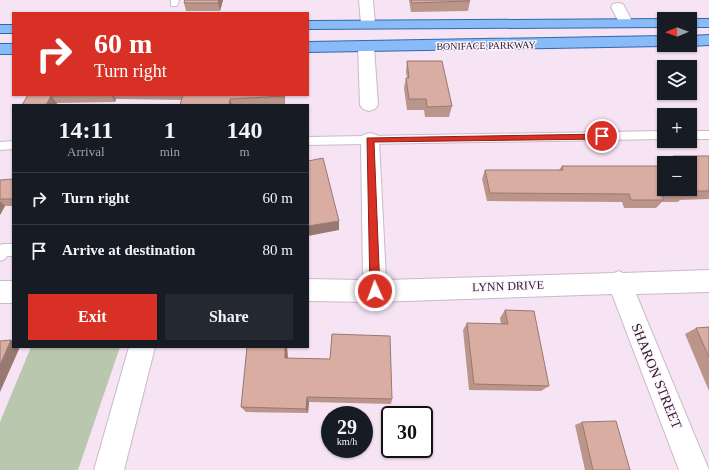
<!DOCTYPE html>
<meta charset="utf-8">
<style>
body{margin:0;font-family:Georgia,serif;background:#242831;color:#f1f3f6;height:100vh;display:flex;flex-direction:column;font-size:15px;white-space:nowrap}
*{box-sizing:border-box;margin:0}
p{font-size:13px;color:#9ea1a6}
.icon{flex:none;width:22px;height:22px;fill:none;stroke:currentColor;stroke-width:2;stroke-linecap:round;stroke-linejoin:round}
.map{position:relative;flex:1;overflow:hidden}
.details{position:absolute;left:12px;top:104px;width:297px;height:244px;display:flex;flex-direction:column;background:#171b24;border-radius:0px;box-shadow:0 1px 3px #0004}
.details>*{flex:none}
.top-card{position:absolute;left:12px;top:12px;width:297px;height:84px;border-radius:0px;box-shadow:0 1px 3px #0004;background:#d93025;color:#fff;overflow:hidden}
.needle{width:26px;rotate:269deg}
.fabs{position:absolute;left:657px;top:12px;display:grid;gap:8px}
.fabs a{display:grid;place-items:center;width:40px;height:40px;border-radius:0px;background:#171b24;box-shadow:0 1px 3px #0004;font-size:20px}
.speed{position:absolute;left:321px;top:406px;display:flex;gap:8px;font-size:20px;font-weight:700;text-align:center}
.speed>*{display:grid;place-content:center;width:52px;height:52px;border-radius:50%;background:#171b24;box-shadow:0 1px 3px #0004;line-height:1}
.speed small{font-size:10px;font-weight:400}
.speed .limit{border:2px solid #111;border-radius:6px;background:#fff;color:#111}
.pin{position:absolute;display:grid;place-items:center;width:34px;height:34px;color:#fff;margin:-17px;border:2px solid #fff;border-radius:50%;box-shadow:0 1px 4px #0007}
.me{position:absolute;width:44px;margin:-22px;rotate:358deg;stroke-linejoin:round;filter:drop-shadow(0 0 3px #0008)}
.turn{display:flex;align-items:center;gap:14px;height:84px;padding:0 16px;font-size:18px}
.turn .icon{width:52px;height:52px;stroke-width:2.5}
.turn b{display:block;font-size:28px;line-height:34px}
.eta{display:flex;justify-content:space-evenly;align-items:center;height:68px;text-align:center}
.eta b{font-size:24px;font-weight:800;line-height:28px}
.action{display:flex;gap:8px;margin-top:auto;padding:8px 16px}
.action a{flex:1;height:46px;border-radius:0px;background:#d93025;color:#fff;font-size:16px;font-weight:800;line-height:46px;text-align:center}
.action a+a{background:#242831;color:#f1f3f6}
ul{padding:0;list-style:none}
li{display:flex;align-items:center;gap:12px;height:52px;padding:0 16px;border-top:1px solid #363941}
li div{flex:1}
li b{display:block;font-size:15px}
li em{font-style:normal}
.map>svg:first-child{display:block}
.green{fill:#b9c7af}
.lines{fill:none;stroke-linecap:round;stroke-linejoin:round}
.lane-casing{stroke:#cab9c9;stroke-width:2}
.street-casing{stroke:#cab9c9;stroke-width:2}
.primary-casing{stroke:#3367ac;stroke-width:2}
.path{stroke:#998c99;stroke-width:2;stroke-dasharray:3 1.5;stroke-linecap:butt}
.lane{fill:#fff;fill-rule:evenodd}
.street{fill:#fff;fill-rule:evenodd}
.primary{fill:#88bbf8;fill-rule:evenodd}
.wall{fill:#bb958a}
.shaded-wall{fill:#987971}
.building{fill:#d9ada1;stroke:#987971}
.route{fill:#d93025;stroke:#8d1f18}
.labels{text-anchor:middle;stroke-width:3;stroke-linejoin:round;paint-order:stroke}
.far-street-label{font-size:10px;fill:#272027;stroke:#fef3fe}
.street-label{font-size:12px;fill:#272027;stroke:#fef3fe}
.near-street-label{font-size:14px;fill:#272027;stroke:#fef3fe}
</style>
<div class="map">
<svg width="709" height="470" viewBox="0 0 709 470">
<rect width="100%" height="100%" fill="#f6e4f5"/>
<!-- green -->
<polygon class="green" points="31,347 120,347 78,470 0,470 0,422"/>
<g class="lines">
<!-- lane casing -->
<g class="lane-casing">
<g id="lane">
<polygon points="171,0 179,0 177,6 171,6"/>
<polygon points="664,131 664,139 308,145 308,137"/>
<rect x="690" y="131" width="19" height="8"/>
<polygon points="13,141 13,149 0,150 0,142"/>
<polygon points="3,244 13,244 13,256 7,256 5,259 0,261 0,245"/>
</g>
</g>
<!-- street casing -->
<g class="street-casing">
<g id="street">
<polygon points="359,0 373,0 375,24 373,27 368,28 363,27 361,24"/>
<polygon points="618,3 623,4 633,23 631,26 626,27 621,26 611,7 613,4"/>
<polygon points="366,42 371,44 374,47 378,105 375,109 369,111 363,109 360,105 358,47 361,44"/>
<polygon points="370,133 377,135 379,140 386,280 614,273 619,271 623,273 709,270 709,292 636,294 709,470 679,470 612,294 375,302 308,301 308,279 363,280 361,140 363,135"/>
<rect x="0" y="281" width="13" height="22"/>
<polygon points="129,347 155,347 124,470 94,470"/>
</g>
</g>
<!-- primary casing -->
<g class="primary-casing">
<g id="primary">
<polygon points="664,19 664,27 308,29 308,21 664,19 666,19"/>
<polygon points="688,19 709,19 709,27 690,27 690,19"/>
<rect x="0" y="25" width="13" height="8"/>
<polygon points="709,35 709,45 690,46 688,45 690,45 690,36"/>
<polygon points="664,36 664,45 666,45 664,46 308,52 308,42"/>
<rect x="0" y="44" width="13" height="10"/>
</g>
</g>
<!-- path -->
<polyline class="path" points="672,14 683,13"/>
<!-- lane -->
<use href="#lane" class="lane"/>
<!-- street -->
<use href="#street" class="street"/>
<!-- primary -->
<use href="#primary" class="primary"/>
</g>
<!-- wall -->
<g class="wall">
<polygon points="185,0 223,0 220,11 186,11 184,3"/>
<polygon points="409,0 469,0 470,1 468,11 411,12"/>
<polygon points="407,61 452,106 449,117 425,117 424,110 407,110 404,88 406,78 407,78 406,72"/>
<polygon points="28,95 285,95 285,104 263,105 180,105 181,100 116,99 115,102 57,103 56,105 22,105"/>
<polygon points="673,156 709,156 709,199 680,200 678,202 662,202 656,208 624,208 622,202 487,201 482,179 485,170 559,170 562,166 664,189 690,163 666,163"/>
<polygon points="13,179 13,206 5,206 0,215 0,180"/>
<polygon points="505,310 549,386 541,391 469,390 463,330 467,323 501,324 500,318"/>
<polygon points="709,327 709,391 685,334 696,328"/>
<polygon points="247,347 287,347 288,358 392,399 391,404 309,402 308,413 246,412 241,407"/>
<polygon points="582,422 630,470 585,470 575,425"/>
</g>
<!-- shaded-wall -->
<g class="shaded-wall">
<polygon points="219,0 223,0 220,11 218,3"/>
<polygon points="111,95 113,95 116,99 115,102"/>
<polygon points="284,95 285,95 285,104"/>
<polygon points="51,96 57,103 56,105 46,105"/>
<polygon points="230,99 232,105 229,105"/>
<polygon points="0,201 5,206 0,215"/>
<polygon points="339,221 339,230 308,236 308,226"/>
<polygon points="11,340 13,341 13,347 20,347 0,392 0,365"/>
<polygon points="285,347 287,347 288,364 285,358"/>
<polygon points="307,397 309,402 308,413 306,409"/>
</g>
<!-- building -->
<g class="building">
<polygon points="185,0 219,0 218,3 184,3"/>
<polygon points="411,0 469,0 470,1 412,3"/>
<polygon points="407,61 442,61 452,106 427,107 426,99 409,99 406,78 409,78"/>
<polygon points="28,95 76,95 51,96 46,105 22,105"/>
<polygon points="183,95 284,95 284,96 230,99 229,105 180,105"/>
<polygon points="673,156 709,156 709,191 684,191 686,194 661,194 664,200 631,200 629,194 490,193 485,170 563,170 562,166 664,166 664,189 690,189 690,163 677,163"/>
<polygon points="323,158 339,221 308,226 308,161"/>
<polygon points="13,179 13,199 0,199 0,180"/>
<polygon points="505,310 534,311 549,386 474,384 467,323 508,324"/>
<polygon points="709,327 709,357 696,328"/>
<polygon points="332,334 390,336 392,399 307,397 306,409 241,407 247,347 285,347 285,358 330,359"/>
<polygon points="11,340 0,365 0,341"/>
<polygon points="616,421 630,470 593,470 582,422"/>
</g>
<!-- route -->
<polygon class="route" points="602,134 606,136 602,139 374,142 380,291 378,294 375,295 371,294 370,291 367,138"/>
<g class="labels">
<!-- far-street labels -->
<g class="far-street-label">
<text transform="translate(486 45) rotate(-1)" y="4">BONIFACE PARKWAY</text>
</g>
<!-- street labels -->
<g class="street-label">
<text transform="translate(508 286) rotate(-2)" y="4">LYNN DRIVE</text>
</g>
<!-- near-street labels -->
<g class="near-street-label">
<text transform="translate(657 376) rotate(68)" y="5">SHARON STREET</text>
</g>
</g>
</svg>
<div class="fabs">
<a><svg class="needle" viewBox="-14 -14 28 28"><path d="M0-13l5 13h-10z" fill="#e53935"/><path d="M0 13l5-13h-10z" fill="#9ea1a6"/></svg></a>
<a><svg class="icon" aria-label="layers" viewBox="0 0 24 24"><path d="M12 4l9 5-9 5-9-5zM3 14l9 5 9-5"/></svg></a>
<a>+</a>
<a>−</a>
</div>
<div class="speed"><div>29<small>km/h</small></div><div class="limit">30</div></div>
<div class="pin" style="left:602px;top:136px;background:#d93025"><svg class="icon" aria-label="arrive" viewBox="0 0 24 24"><path d="M6 21V4h12l-3 4 3 4H6"/></svg></div>
<svg class="me" style="left:375px;top:291px" viewBox="-20 -20 40 40"><circle r="17" fill="#d93025" stroke="#fff" stroke-width="3"/><path d="M0-11L8 9 0 5-8 9z" fill="#fff"/></svg>
<div class="top-card">
<div class="turn"><svg class="icon" aria-label="right" viewBox="0 0 24 24"><path d="M7 20v-9h11M14 6l5 5-5 5"/></svg><div><b>60 m</b>Turn right</div></div>
</div>
<section class="details">
<div class="eta">
<div><b>14:11</b><p>Arrival</p></div>
<div><b>1</b><p>min</p></div>
<div><b>140</b><p>m</p></div>
</div>
<ul>
<li><svg class="icon" aria-label="right" viewBox="0 0 24 24"><path d="M7 20v-9h11M14 6l5 5-5 5"/></svg><div><b>Turn right</b></div><em>60 m</em></li>
<li><svg class="icon" aria-label="arrive" viewBox="0 0 24 24"><path d="M6 21V4h12l-3 4 3 4H6"/></svg><div><b>Arrive at destination</b></div><em>80 m</em></li>
</ul>
<div class="action"><a>Exit</a><a>Share</a></div>
</section>
</div>
